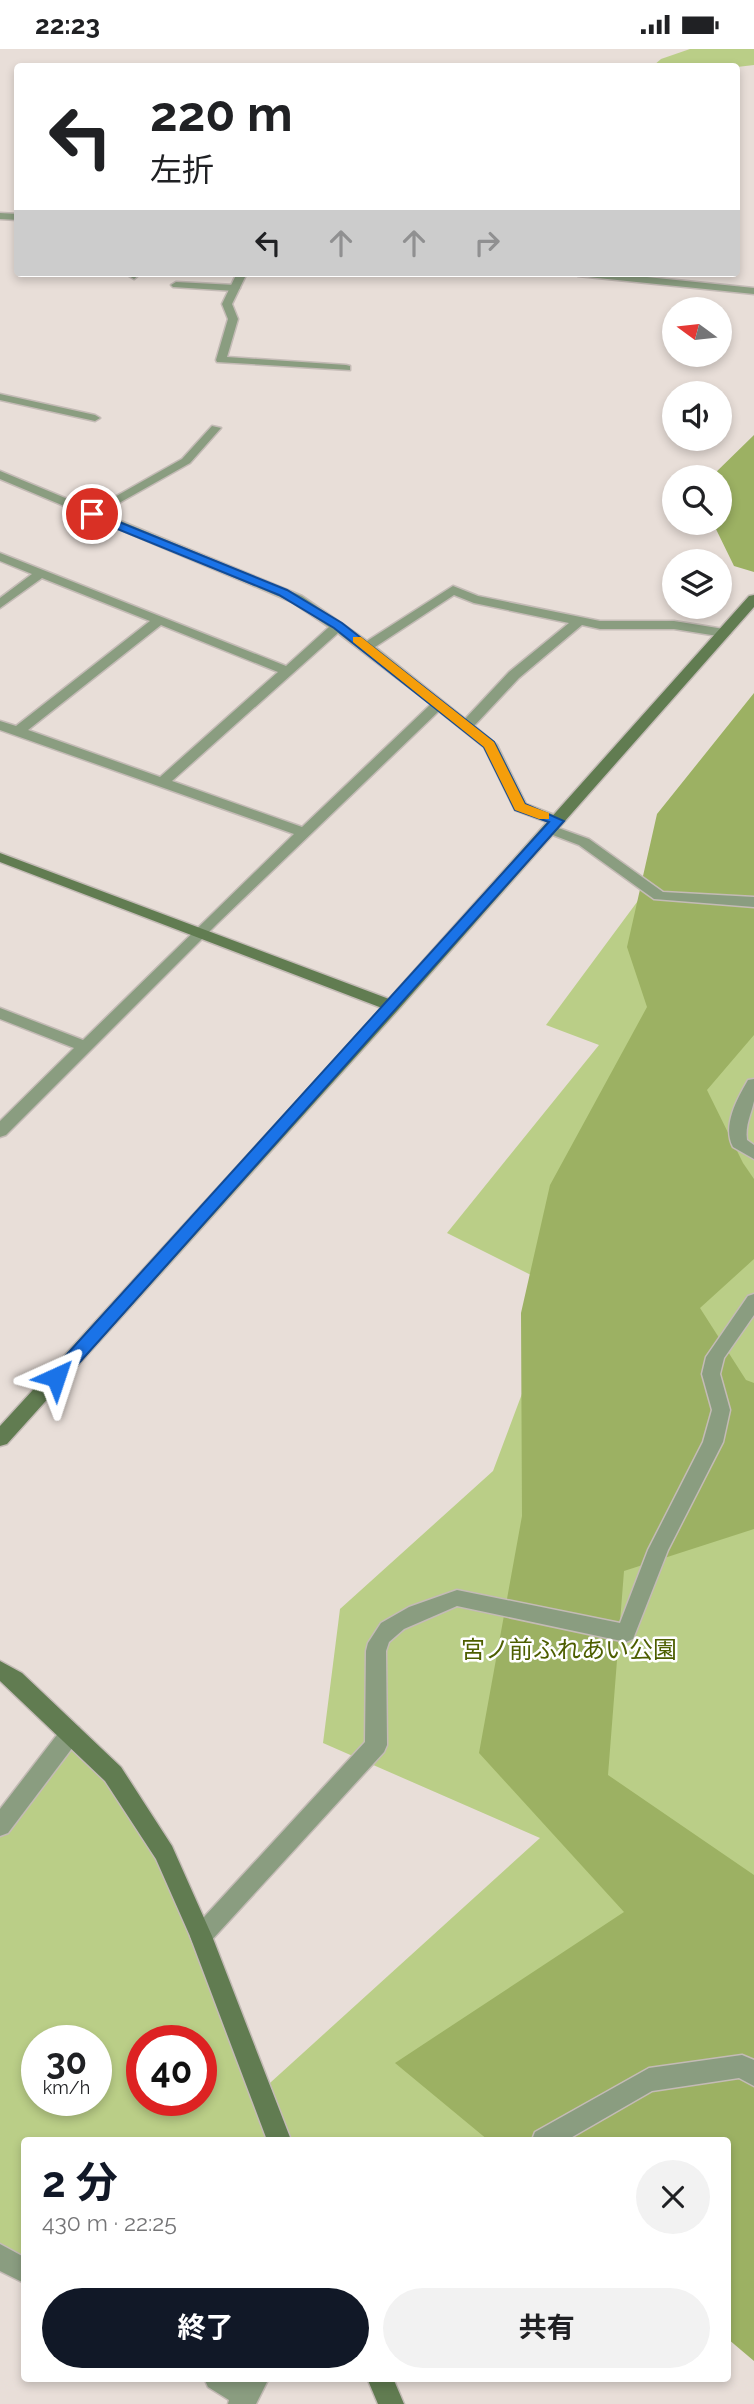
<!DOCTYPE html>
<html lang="ja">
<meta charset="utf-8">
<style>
body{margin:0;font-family:Raleway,"Noto Sans JP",sans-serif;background:#f2f2f2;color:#202124;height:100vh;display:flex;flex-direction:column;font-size:26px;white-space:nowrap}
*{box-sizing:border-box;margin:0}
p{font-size:23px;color:#757577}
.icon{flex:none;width:38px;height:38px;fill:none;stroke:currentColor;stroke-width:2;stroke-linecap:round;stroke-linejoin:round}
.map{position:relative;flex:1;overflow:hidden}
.sheet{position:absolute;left:21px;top:2088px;width:710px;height:245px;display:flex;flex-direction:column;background:#fff;border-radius:7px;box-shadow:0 4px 10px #0003}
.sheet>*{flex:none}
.top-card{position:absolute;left:14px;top:14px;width:726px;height:214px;border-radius:7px;box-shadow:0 4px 10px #0003;background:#fff;color:#202124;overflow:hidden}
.needle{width:46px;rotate:285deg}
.controls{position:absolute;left:662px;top:248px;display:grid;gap:14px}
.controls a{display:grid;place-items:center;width:70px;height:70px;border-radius:50%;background:#fff;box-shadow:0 4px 10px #0003;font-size:35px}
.speed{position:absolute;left:21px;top:1976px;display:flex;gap:14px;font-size:35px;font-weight:700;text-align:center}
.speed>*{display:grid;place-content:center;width:91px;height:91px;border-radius:50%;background:#fff;box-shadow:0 4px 10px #0003;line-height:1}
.speed small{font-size:18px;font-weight:400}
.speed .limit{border:10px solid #d22;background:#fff;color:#111}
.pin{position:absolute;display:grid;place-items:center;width:60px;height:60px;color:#fff;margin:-30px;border:4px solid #fff;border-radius:50%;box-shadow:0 2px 7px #0007}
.me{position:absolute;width:77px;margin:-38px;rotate:42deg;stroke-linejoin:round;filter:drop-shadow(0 0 5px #0008)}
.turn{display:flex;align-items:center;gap:24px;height:147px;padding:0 21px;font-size:32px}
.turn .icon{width:91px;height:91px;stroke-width:2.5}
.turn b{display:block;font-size:49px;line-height:60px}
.lanes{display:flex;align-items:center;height:66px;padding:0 21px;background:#0003;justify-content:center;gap:35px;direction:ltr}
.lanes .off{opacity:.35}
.round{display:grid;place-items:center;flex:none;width:74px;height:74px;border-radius:37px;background:#f2f2f2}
.headline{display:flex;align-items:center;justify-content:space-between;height:119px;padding:0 21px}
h1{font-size:42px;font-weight:700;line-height:52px;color:#111827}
.cta{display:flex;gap:14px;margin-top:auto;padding:14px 21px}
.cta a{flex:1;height:80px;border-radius:42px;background:#111827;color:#fff;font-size:28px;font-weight:700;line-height:80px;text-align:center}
.cta a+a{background:#f2f2f2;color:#202124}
.status{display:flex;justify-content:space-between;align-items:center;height:49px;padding:0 35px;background:#fff;direction:ltr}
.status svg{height:19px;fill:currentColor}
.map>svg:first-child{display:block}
.green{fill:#bace87;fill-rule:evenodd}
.forest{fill:#9cb163}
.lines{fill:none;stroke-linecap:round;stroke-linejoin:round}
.lane-casing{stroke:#c4bbb6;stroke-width:3}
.street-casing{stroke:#c4bbb6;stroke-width:3}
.secondary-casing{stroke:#c4bbb6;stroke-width:3}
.lane{fill:#8a9d80;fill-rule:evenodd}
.street{fill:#8a9d80;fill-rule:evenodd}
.secondary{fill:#617c51;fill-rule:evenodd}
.route{fill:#1a73e8;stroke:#114b97;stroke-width:2}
.slow{fill:#f59e0b}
.labels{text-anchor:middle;stroke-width:5;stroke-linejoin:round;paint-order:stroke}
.park-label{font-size:24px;fill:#4d5e00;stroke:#fff}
</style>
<div class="status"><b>22:23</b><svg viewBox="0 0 49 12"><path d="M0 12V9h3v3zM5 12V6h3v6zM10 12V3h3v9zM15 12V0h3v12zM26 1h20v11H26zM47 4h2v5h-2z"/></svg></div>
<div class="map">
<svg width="754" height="2355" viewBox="0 0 754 2355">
<rect width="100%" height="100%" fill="#e8ded8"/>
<!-- green -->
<g class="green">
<polygon points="690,0 754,0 754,16 737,18 653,17 661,10"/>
<path d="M660,822L754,839V2024L544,2091H24V2222L0,2208V1777L71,1684L164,1804L260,2043L540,1789L323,1694L340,1560L493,1422L561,1241L447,1184L599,996L546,976ZM37,1992H96V2051H37ZM142,1992H201V2051H142Z"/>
</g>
<!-- forest -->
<g class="forest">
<polygon points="754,386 754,523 734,517 713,474 719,474 719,429 710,429"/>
<polygon points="754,644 754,986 707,1041 743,1114 754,1130 754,1210 700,1259 746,1331 754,1334 754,1480 624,1522 608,1726 754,1826 754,2312 728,2290 728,2091 488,2091 395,2014 624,1863 479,1704 522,1467 521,1264 550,1136 647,958 627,898 657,765"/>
</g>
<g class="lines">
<!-- lane casing -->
<g class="lane-casing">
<g id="lane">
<polygon points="131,224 141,224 134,230 129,227"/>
<polygon points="176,233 235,236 240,239 235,242 173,238 171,236"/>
<polygon points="0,345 95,366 100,369 95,372 0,351"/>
<polygon points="212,377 221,379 190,414 96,467 88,467 88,463 182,410"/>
</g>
</g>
<!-- street casing -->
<g class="street-casing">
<g id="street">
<polygon points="0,164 18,165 18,171 0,170"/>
<polygon points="237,224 247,224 232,255 238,270 227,308 346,316 350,317 350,321 217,313 216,311 228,270 222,255"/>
<polygon points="573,224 608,224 754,239 754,245 578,227"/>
<path d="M0,422L302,547L367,592L453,537L478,547L600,572H674L724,580L731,584L724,588L674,580H600L582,576L519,629L474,677L497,696L526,755L562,769L564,772L562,775H552L515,761L484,698L439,662L218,874L6,1086L0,1088V1072L74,999L0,970V959L83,991L294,785L0,681V672L16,677L150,572L42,529L0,559V549L32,525L0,512V504L286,617L329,578L292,553L0,430ZM454,546L474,554L569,574L509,623L465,670L375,598ZM161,576L278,623L160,728L28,681ZM338,584L431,655L302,778L172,732Z"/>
<polygon points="550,776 589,790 663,843 754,848 754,858 654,850 579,796 545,783 543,780 545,777"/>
<path d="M754,1030C754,1037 754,1046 754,1052C751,1066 745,1076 747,1091L754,1096V1110L733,1098C722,1077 737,1050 748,1031Z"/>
<polygon points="754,1245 754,1266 724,1309 720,1325 730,1361 723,1393 668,1501 633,1590 626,1593 457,1557 404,1580 389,1593 386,1602 387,1696 384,1703 209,1894 201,1898 193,1894 190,1887 193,1880 365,1693 366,1602 368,1594 381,1574 409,1558 457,1541 620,1574 648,1501 703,1393 712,1361 702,1325 706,1308 748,1247"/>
<polygon points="71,1675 79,1678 82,1684 79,1690 8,1784 0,1787 0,1760 63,1678"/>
<polygon points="742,2006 754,2011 754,2037 739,2029 652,2042 567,2091 532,2091 535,2083 649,2019"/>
<polygon points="0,2195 24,2208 24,2234 0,2222"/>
<polygon points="204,2329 269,2329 256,2355 228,2355 229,2351 208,2338"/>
</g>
</g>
<!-- secondary casing -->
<g class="secondary-casing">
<g id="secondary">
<polygon points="754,546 754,558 398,961 7,1395 0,1397 0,1377 382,959 0,813 0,804 389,950 749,547"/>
<polygon points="0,1612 22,1624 121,1718 172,1797 212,1887 291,2091 267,2091 190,1887 156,1810 105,1732 0,1632"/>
<polygon points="367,2329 393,2329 404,2355 378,2355"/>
</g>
</g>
<!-- lane -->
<use href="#lane" class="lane"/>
<!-- street -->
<use href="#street" class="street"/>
<!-- secondary -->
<use href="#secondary" class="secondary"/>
</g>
<!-- route -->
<polygon class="route" points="92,462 287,541 342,574 494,693 525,755 564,772 62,1333 50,1333 48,1328 50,1324 549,773 515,761 484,698 334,579 279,546 88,468 86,465"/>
<!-- slow -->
<polygon class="slow" points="353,588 361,588 494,693 525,755 549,764 549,770 539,770 515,761 484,698 353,593"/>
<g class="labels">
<!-- park labels -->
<g class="park-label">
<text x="569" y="1609">宮ノ前ふれあい公園</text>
</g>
</g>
</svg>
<div class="controls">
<a><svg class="needle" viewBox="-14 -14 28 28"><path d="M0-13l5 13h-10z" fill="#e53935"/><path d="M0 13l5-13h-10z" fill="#757577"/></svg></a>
<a><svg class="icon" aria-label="sound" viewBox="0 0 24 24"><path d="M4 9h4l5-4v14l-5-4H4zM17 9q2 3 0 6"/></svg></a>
<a><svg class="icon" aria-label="search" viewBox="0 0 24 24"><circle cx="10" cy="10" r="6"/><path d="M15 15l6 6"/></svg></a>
<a><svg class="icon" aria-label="layers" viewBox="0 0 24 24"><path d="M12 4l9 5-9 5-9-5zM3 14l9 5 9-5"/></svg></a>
</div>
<div class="speed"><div>30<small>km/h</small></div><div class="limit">40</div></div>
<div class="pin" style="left:92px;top:465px;background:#d93025"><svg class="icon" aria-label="arrive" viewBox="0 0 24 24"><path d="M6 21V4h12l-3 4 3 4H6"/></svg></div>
<svg class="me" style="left:56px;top:1328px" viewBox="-20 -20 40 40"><path d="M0-17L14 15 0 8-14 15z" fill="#1a73e8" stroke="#fff" stroke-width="4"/></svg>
<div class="top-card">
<div class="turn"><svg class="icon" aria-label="left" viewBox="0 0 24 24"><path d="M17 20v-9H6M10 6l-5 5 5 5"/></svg><div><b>220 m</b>左折</div></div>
<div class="lanes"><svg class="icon" aria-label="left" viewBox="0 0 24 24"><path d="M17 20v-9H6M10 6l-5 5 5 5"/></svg><svg class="icon off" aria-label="ahead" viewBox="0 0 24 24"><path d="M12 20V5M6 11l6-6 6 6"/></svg><svg class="icon off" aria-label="ahead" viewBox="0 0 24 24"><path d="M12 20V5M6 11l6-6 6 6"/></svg><svg class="icon off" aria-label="right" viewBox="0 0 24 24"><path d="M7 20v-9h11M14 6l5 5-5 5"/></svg></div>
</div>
<section class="sheet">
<div class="headline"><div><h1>2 分</h1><p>430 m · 22:25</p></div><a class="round"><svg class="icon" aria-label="close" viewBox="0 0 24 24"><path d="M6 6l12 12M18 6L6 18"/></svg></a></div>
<div class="cta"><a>終了</a><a>共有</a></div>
</section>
</div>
